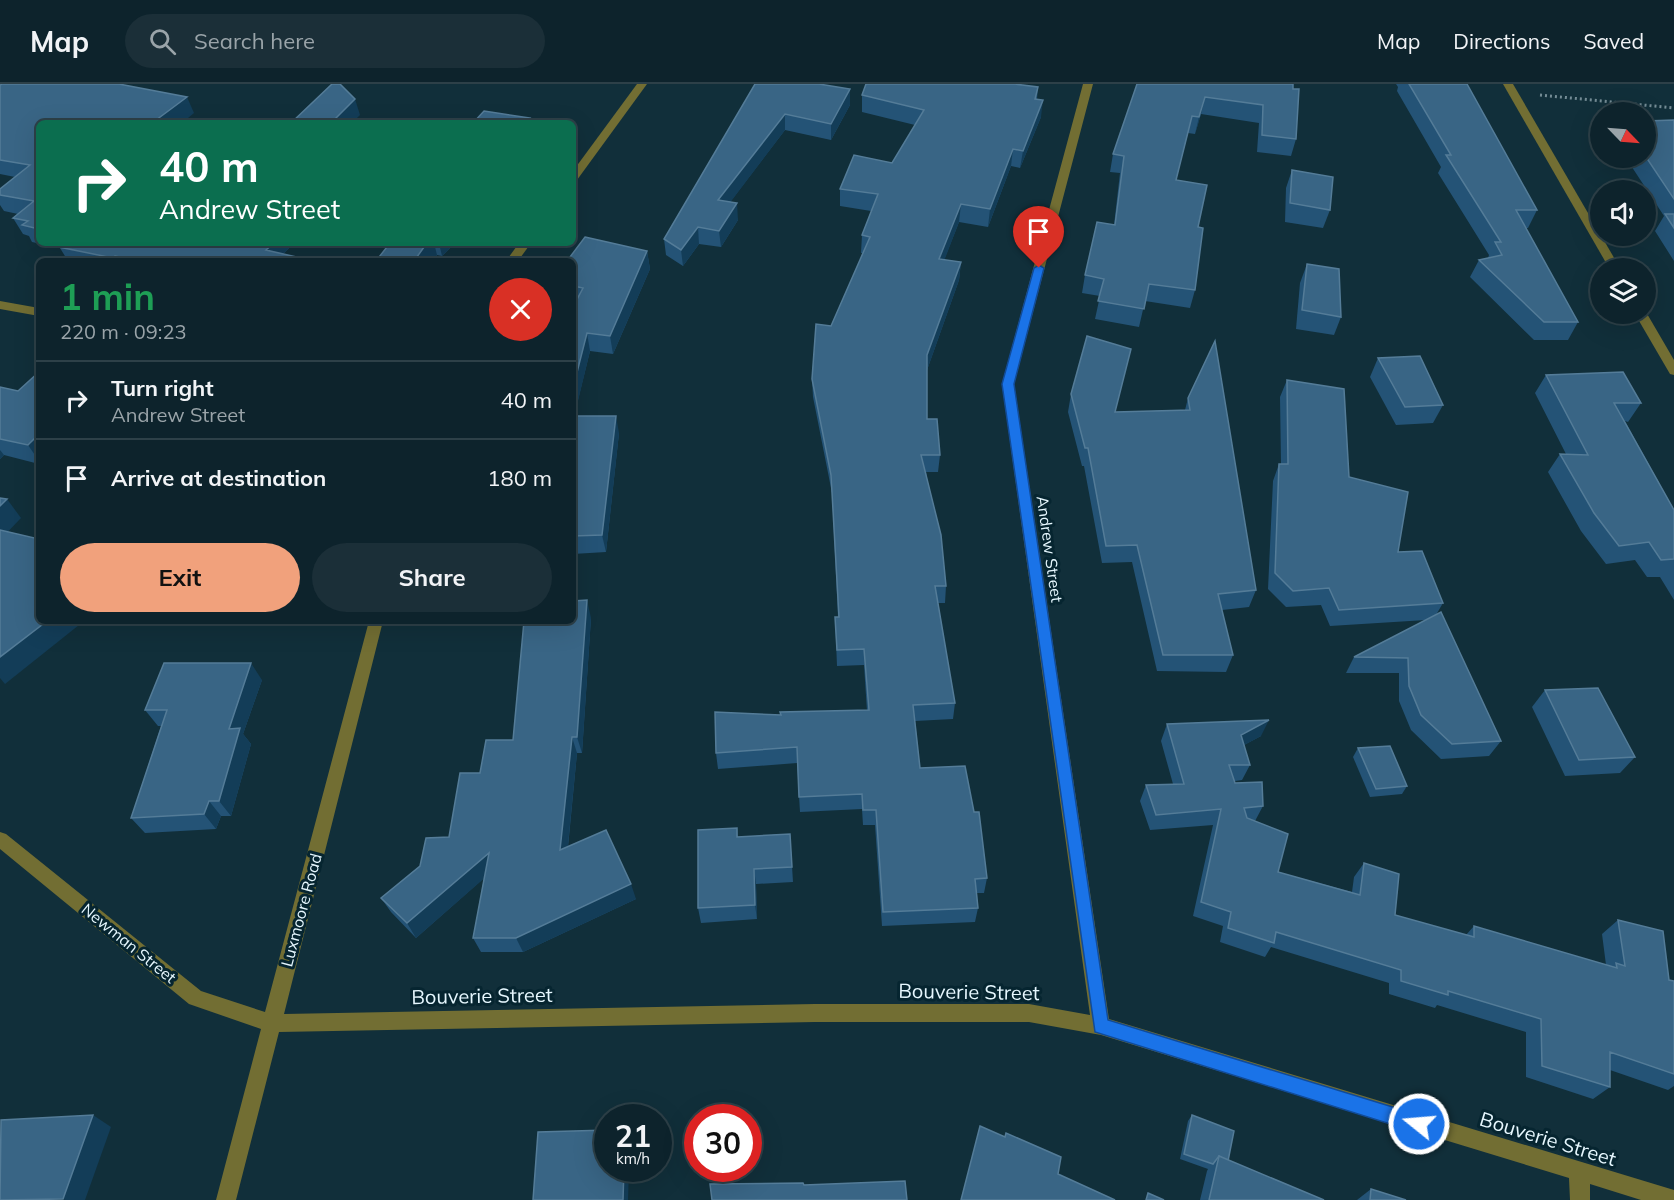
<!DOCTYPE html>
<meta charset="utf-8">
<style>
body{margin:0;font-family:Mulish,sans-serif;background:#1b2f38;color:#f1f3f6;height:100vh;display:flex;flex-direction:column;font-size:22px;white-space:nowrap}
*{box-sizing:border-box;margin:0}
p{font-size:20px;color:#9aa4a9}
.icon{flex:none;width:33px;height:33px;fill:none;stroke:currentColor;stroke-width:2;stroke-linecap:round;stroke-linejoin:round}
.map{position:relative;flex:1;overflow:hidden}
.details{position:absolute;left:36px;top:174px;width:540px;height:366px;display:flex;flex-direction:column;background:#0d232c;border-radius:9px;box-shadow:0 6px 24px #0002,0 0 0 2px #2d4048}
.details>*{flex:none}
.banner{position:absolute;left:36px;top:36px;width:540px;height:126px;border-radius:9px;box-shadow:0 6px 24px #0002,0 0 0 2px #2d4048;background:#0b6e4f;color:#fff;overflow:hidden}
.needle{width:39px;rotate:115deg}
.tools{position:absolute;left:1590px;top:18px;display:grid;gap:12px}
.tools a{display:grid;place-items:center;width:66px;height:66px;border-radius:50%;background:#0d232c;box-shadow:0 6px 24px #0002,0 0 0 2px #2d4048;font-size:30px}
.speed{position:absolute;left:594px;top:1020px;display:flex;gap:12px;font-size:30px;font-weight:700;text-align:center}
.speed>*{display:grid;place-content:center;width:78px;height:78px;border-radius:50%;background:#0d232c;box-shadow:0 6px 24px #0002,0 0 0 2px #2d4048;line-height:1}
.speed small{font-size:15px;font-weight:400}
.speed .limit{border:9px solid #d22;background:#fff;color:#111}
.pin{position:absolute;display:grid;place-items:center;width:51px;height:51px;color:#fff;margin:-62px -26px;border-radius:50% 50% 50% 0;rotate:-45deg;box-shadow:0 0 6px #0007}
.pin .icon{rotate:45deg}
.me{position:absolute;width:66px;margin:-33px;rotate:287deg;stroke-linejoin:round;filter:drop-shadow(0 0 4px #0008)}
.turn{display:flex;align-items:center;gap:21px;height:126px;padding:0 24px;font-size:27px}
.turn .icon{width:78px;height:78px;stroke-width:2.5}
.turn b{display:block;font-size:42px;line-height:51px}
.round{display:grid;place-items:center;flex:none;width:63px;height:63px;border-radius:32px;background:#1b2f38}
.head{display:flex;align-items:center;justify-content:space-between;height:102px;padding:0 24px}
h1{font-size:36px;font-weight:700;line-height:45px;color:#1e9e55}
.button{display:flex;gap:12px;margin-top:auto;padding:12px 24px}
.button a{flex:1;height:69px;border-radius:36px;background:#f1a17c;color:#111;font-size:24px;font-weight:700;line-height:69px;text-align:center}
.button a+a{background:#1b2f38;color:#f1f3f6}
ul{padding:0;list-style:none}
li{display:flex;align-items:center;gap:18px;height:78px;padding:0 24px;border-top:2px solid #2d4048}
li div{flex:1}
li b{display:block;font-size:22px}
li em{font-style:normal}
header{display:flex;align-items:center;gap:36px;box-sizing:border-box;height:84px;padding:0 30px;background:#0d232c;border-bottom:2px solid #2d4048}
header strong{font-size:28px}
nav{display:flex;gap:33px;margin-inline-start:auto;font-size:21px}
.search{width:420px;height:54px;background:#1b2f38;display:flex;align-items:center;gap:15px;box-sizing:border-box;padding:0 21px;border-radius:33px;color:#9aa4a9;font-size:22px}
.map>svg:first-child{display:block}
.lines{fill:none;stroke-linecap:round;stroke-linejoin:round}
.path{stroke:#748c95;stroke-width:3;stroke-dasharray:2 3;stroke-linecap:butt}
.street{fill:#726e33;fill-rule:evenodd}
.wall{fill:#245376}
.shaded-wall{fill:#133d58}
.building{fill:#396585;stroke:#547c98;stroke-width:1.5}
.route{fill:#1a73e8;stroke:#114b97;stroke-width:1.5}
.labels{text-anchor:middle;stroke-width:6;stroke-linejoin:round;paint-order:stroke}
.street-label{font-size:16px;fill:#e6f7fe;stroke:#062530}
.near-street-label{font-size:20px;fill:#e6f7fe;stroke:#062530}
</style>
<header>
<strong>Map</strong>
<div class="search"><svg class="icon" aria-label="search" viewBox="0 0 24 24"><circle cx="10" cy="10" r="6"/><path d="M15 15l6 6"/></svg>Search here</div>
<nav><a>Map</a><a>Directions</a><a>Saved</a></nav>
</header>
<div class="map">
<svg width="1674" height="1116" viewBox="0 0 1674 1116">
<rect width="100%" height="100%" fill="#112f3a"/>
<g class="lines">
<!-- path -->
<polyline class="path" points="1540,11 1674,24"/>
<!-- street -->
<g class="street">
<polygon points="637,0 647,0 577,96 573,97 573,87"/>
<polygon points="1083,0 1093,0 1014,300 1109,935 1674,1106 1674,1116 1641,1116 1590,1100 1590,1116 1570,1116 1569,1094 1101,951 1029,938 815,938 279,948 236,1116 216,1116 261,945 189,920 0,765 0,748 6,750 201,907 265,928 369,537 383,537 284,930 815,920 1029,920 1090,931 1002,300"/>
<polygon points="1503,0 1513,0 1620,184 1609,184"/>
<polygon points="519,159 531,159 518,177 506,177"/>
<polygon points="0,217 39,224 39,232 0,225"/>
<polygon points="1646,228 1674,276 1674,291 1670,290 1635,230"/>
</g>
</g>
<!-- wall -->
<g class="wall">
<polygon points="755,0 850,5 850,21 831,56 785,46 730,118 738,136 721,163 699,160 683,182 666,171 664,155"/>
<polygon points="1137,0 1293,5 1296,55 1291,72 1257,68 1259,39 1201,30 1195,50 1188,49 1176,96 1198,143 1195,206 1190,224 1145,217 1139,243 1095,235 1100,212 1082,209 1085,191 1114,141 1120,89 1110,88 1113,70"/>
<polygon points="1396,0 1467,0 1537,126 1528,144 1526,144 1578,238 1568,256 1534,256 1470,193 1479,176 1488,174 1489,171 1438,89 1441,83 1397,7 1398,3"/>
<polygon points="0,1 194,29 39,39 39,159 294,159 283,170 314,177 68,177 60,164 32,158 29,152 23,150 13,134 18,130 4,127 0,121 0,105 15,93 0,90"/>
<polygon points="1020,1 1038,3 1037,15 1041,33 1020,84 1011,82 988,143 959,138 944,176 961,178 959,196 927,286 927,335 940,371 938,388 926,388 946,502 945,519 938,519 955,619 953,635 915,637 920,684 987,794 984,809 977,809 978,824 975,838 882,842 875,741 863,741 862,725 800,728 797,679 718,685 716,669 781,631 867,627 864,581 837,582 835,533 838,533 832,409 813,313 812,295 831,242 863,169 861,169 862,151 871,127 840,122 840,105 892,79 915,41 862,28 862,11"/>
<polygon points="1674,36 1674,177 1655,147 1664,132 1626,74 1646,74"/>
<polygon points="1292,86 1330,126 1323,144 1285,138 1286,104"/>
<polygon points="390,159 455,159 442,172 437,171 433,177 376,177"/>
<polygon points="647,167 650,185 613,270 590,267 574,332 619,349 606,468 573,470 573,223 575,219 573,219 573,177"/>
<polygon points="1307,180 1341,233 1334,251 1296,245 1300,199"/>
<polygon points="1378,274 1443,321 1433,339 1396,341 1370,293"/>
<polygon points="39,288 39,380 4,371 0,375 0,303 18,307"/>
<polygon points="1546,291 1641,319 1628,338 1625,337 1674,426 1674,516 1660,493 1647,493 1635,476 1606,480 1581,447 1548,388 1560,370 1566,370 1535,309"/>
<polygon points="1287,296 1398,468 1443,519 1436,531 1501,657 1489,672 1441,675 1411,646 1399,617 1399,589 1346,589 1354,573 1426,536 1330,542 1321,521 1286,523 1268,505 1273,397 1279,380 1281,380 1280,313"/>
<polygon points="1071,310 1115,328 1185,326 1188,314 1256,506 1249,523 1222,526 1233,571 1226,588 1157,587 1132,478 1102,479 1084,382 1082,382 1068,328"/>
<polygon points="591,534 582,669 577,669 568,763 636,815 523,868 481,868 473,854 484,794 416,854 391,828 381,814 420,782 449,753 480,689 513,656"/>
<polygon points="461,537 519,537 463,541"/>
<polygon points="262,596 243,650 251,660 231,732 221,732 216,745 145,749 131,734 161,642 158,642 145,626"/>
<polygon points="1545,606 1635,673 1620,689 1565,692 1532,623"/>
<polygon points="1167,640 1261,652 1244,661 1250,681 1242,696 1235,697 1235,699 1263,722 1255,737 1278,788 1352,808 1354,793 1364,779 1395,831 1466,851 1474,842 1606,881 1602,850 1618,836 1669,896 1674,897 1674,1002 1668,1006 1610,986 1610,1003 1593,1015 1526,993 1526,948 1437,921 1435,924 1389,910 1389,899 1271,863 1265,873 1220,858 1223,842 1193,832 1213,741 1150,746 1140,717 1146,701 1173,700 1161,657"/>
<polygon points="1358,664 1407,702 1402,710 1370,713 1353,673"/>
<polygon points="737,744 738,753 790,750 793,798 756,800 757,835 701,839 698,824"/>
<polygon points="1192,1031 1228,1077 1324,1116 1200,1116 1207,1087 1208,1085 1180,1075 1188,1037"/>
<polygon points="1371,1105 1370,1116 1357,1116"/>
</g>
<!-- shaded-wall -->
<g class="shaded-wall">
<polygon points="850,5 850,21 831,56 831,40"/>
<polygon points="187,13 194,29 182,39 152,39"/>
<polygon points="1205,13 1201,30 1195,50 1199,33"/>
<polygon points="355,15 360,31 352,39 331,39"/>
<polygon points="1043,16 1041,33 1020,84 1023,67"/>
<polygon points="785,30 785,46 720,132 718,116"/>
<polygon points="1013,65 1011,82 988,143 990,125"/>
<polygon points="737,119 738,136 721,163 719,147"/>
<polygon points="961,120 959,138 938,193 939,175"/>
<polygon points="698,143 699,160 683,182 681,166"/>
<polygon points="270,159 294,159 279,174 266,166"/>
<polygon points="427,159 434,159 437,171 433,177 414,177"/>
<polygon points="439,159 455,159 442,172"/>
<polygon points="647,167 650,185 613,270 610,252"/>
<polygon points="115,172 118,177 115,177 113,174"/>
<polygon points="961,178 959,196 926,289 927,271"/>
<polygon points="587,249 590,267 573,338 573,304"/>
<polygon points="616,332 619,349 606,468 602,451"/>
<polygon points="37,352 39,356 39,377 28,361"/>
<polygon points="0,366 4,371 0,375"/>
<polygon points="7,415 21,434 0,456 0,422"/>
<polygon points="587,516 591,534 582,669 577,653"/>
<polygon points="47,537 84,537 5,600 0,594 0,573"/>
<polygon points="251,579 262,596 243,650 251,660 231,732 219,717 229,645"/>
<polygon points="1269,636 1261,652 1233,667 1241,651"/>
<polygon points="572,653 577,669 566,781 560,766"/>
<polygon points="209,717 221,732 216,745 204,730"/>
<polygon points="489,769 496,784 416,854 407,839"/>
<polygon points="754,785 756,800 757,835 755,821"/>
<polygon points="631,800 636,815 523,868 516,854"/>
<polygon points="93,1031 111,1043 85,1116 65,1116 63,1115"/>
<polygon points="624,1084 629,1084 628,1116 623,1116"/>
</g>
<!-- building -->
<g class="building">
<polygon points="2,0 119,0 187,13 152,39 39,39 39,145 22,141 28,137 13,134 34,117 0,111 0,105 30,81 0,76 0,1"/>
<polygon points="332,0 340,0 355,15 331,39 291,39"/>
<polygon points="755,0 819,0 850,5 831,40 785,30 718,116 737,119 719,147 698,143 681,166 664,155"/>
<polygon points="866,0 1015,0 1038,3 1035,15 1043,16 1023,67 1013,65 990,125 961,120 939,175 961,178 927,271 927,335 937,335 940,371 921,371 941,451 946,502 935,502 955,619 913,621 920,684 965,682 974,728 979,728 987,794 975,795 978,824 883,828 876,726 863,726 862,710 799,713 797,663 716,669 715,628 781,631 780,628 869,626 864,565 837,566 835,533 839,533 831,391 812,295 816,240 831,242 870,153 862,151 878,110 840,105 854,71 892,79 924,26 862,11"/>
<polygon points="1137,0 1293,0 1293,5 1299,5 1296,55 1262,51 1263,21 1205,13 1199,33 1192,32 1176,96 1207,101 1198,143 1203,144 1195,206 1149,200 1144,225 1098,217 1104,195 1085,191 1097,138 1115,141 1124,72 1113,70"/>
<polygon points="1409,0 1467,0 1537,126 1516,126 1578,238 1544,238 1479,176 1502,171 1495,158 1501,158 1446,71 1451,71"/>
<polygon points="484,27 530,34 526,39 473,39"/>
<polygon points="1674,36 1674,115 1646,73 1646,37"/>
<polygon points="1292,86 1333,93 1330,126 1290,119"/>
<polygon points="1665,130 1674,130 1674,144"/>
<polygon points="585,153 647,167 610,252 587,249 573,304 573,223 583,204 573,202 573,177 567,177"/>
<polygon points="64,159 270,159 273,160 266,166 314,177 142,177 115,172 113,174 59,163"/>
<polygon points="390,159 427,159 414,177 376,177"/>
<polygon points="1307,180 1339,185 1341,233 1302,226"/>
<polygon points="1087,252 1131,265 1115,328 1190,326 1188,314 1215,257 1256,506 1218,510 1233,571 1163,571 1137,461 1106,462 1088,364 1085,364 1071,310"/>
<polygon points="1420,272 1443,321 1405,323 1378,274"/>
<polygon points="39,288 39,353 37,352 28,361 0,355 0,303 18,307"/>
<polygon points="1623,288 1641,319 1614,319 1674,426 1674,475 1661,476 1649,458 1619,462 1594,429 1560,370 1588,371 1546,291"/>
<polygon points="1287,296 1344,305 1349,393 1408,408 1398,468 1422,467 1443,519 1339,526 1329,504 1293,507 1275,489 1279,380 1288,380"/>
<polygon points="573,332 616,332 602,451 573,452"/>
<polygon points="0,414 7,415 0,422"/>
<polygon points="0,446 39,455 39,498 37,499 39,500 39,537 47,537 0,573"/>
<polygon points="587,516 577,653 572,653 560,766 606,746 631,800 516,854 473,854 489,769 407,839 381,814 420,782 426,754 449,753 460,689 480,689 486,656 513,656 524,537 573,537 573,517"/>
<polygon points="1441,528 1501,657 1452,660 1421,631 1409,602 1408,574 1354,573"/>
<polygon points="164,579 251,579 229,645 240,644 219,717 209,717 204,730 131,734 167,626 145,626"/>
<polygon points="1598,604 1635,673 1579,676 1545,606"/>
<polygon points="1269,636 1241,651 1250,681 1229,681 1235,699 1262,698 1263,722 1244,724 1247,734 1288,750 1278,788 1360,811 1364,779 1399,790 1395,831 1474,853 1474,842 1617,884 1616,879 1625,882 1618,836 1663,847 1669,896 1674,897 1674,990 1610,968 1610,1003 1542,982 1541,935 1448,907 1448,911 1401,897 1401,886 1276,848 1274,859 1228,844 1231,828 1201,818 1221,725 1156,731 1146,701 1184,700 1167,640"/>
<polygon points="1390,662 1407,702 1376,705 1358,664"/>
<polygon points="737,744 737,753 790,750 792,783 754,785 755,821 698,824 698,746"/>
<polygon points="93,1031 63,1115 0,1116 1,1036"/>
<polygon points="1192,1031 1234,1047 1228,1077 1219,1072 1213,1080 1184,1070"/>
<polygon points="980,1042 1005,1053 1006,1049 1061,1073 1058,1090 1115,1116 961,1116"/>
<polygon points="608,1046 608,1084 624,1084 623,1116 533,1116 538,1048"/>
<polygon points="1219,1072 1324,1116 1209,1116"/>
<polygon points="905,1097 907,1116 712,1116 710,1100 803,1099 804,1101"/>
<polygon points="1371,1105 1406,1116 1370,1116"/>
<polygon points="1148,1109 1164,1116 1146,1116"/>
</g>
<!-- route -->
<polygon class="route" points="1039,181 1044,184 1014,300 1108,936 1419,1031 1426,1033 1428,1040 1426,1046 1419,1049 1095,948 1002,300 1034,184"/>
<g class="labels">
<!-- street labels -->
<g class="street-label">
<text transform="translate(1050 465) rotate(82)" y="6">Andrew Street</text>
<text transform="translate(301 826) rotate(-75)" y="6">Luxmoore Road</text>
<text transform="translate(129 859) rotate(39)" y="6">Newman Street</text>
</g>
<!-- near-street labels -->
<g class="near-street-label">
<text transform="translate(969 908) rotate(1)" y="7">Bouverie Street</text>
<text transform="translate(482 912) rotate(-1)" y="7">Bouverie Street</text>
<text transform="translate(1548 1055) rotate(17)" y="7">Bouverie Street</text>
</g>
</g>
</svg>
<div class="tools">
<a><svg class="needle" viewBox="-14 -14 28 28"><path d="M0-13l5 13h-10z" fill="#e53935"/><path d="M0 13l5-13h-10z" fill="#9aa4a9"/></svg></a>
<a><svg class="icon" aria-label="sound" viewBox="0 0 24 24"><path d="M4 9h4l5-4v14l-5-4H4zM17 9q2 3 0 6"/></svg></a>
<a><svg class="icon" aria-label="layers" viewBox="0 0 24 24"><path d="M12 4l9 5-9 5-9-5zM3 14l9 5 9-5"/></svg></a>
</div>
<div class="speed"><div>21<small>km/h</small></div><div class="limit">30</div></div>
<div class="pin" style="left:1039px;top:184px;background:#d93025"><svg class="icon" aria-label="arrive" viewBox="0 0 24 24"><path d="M6 21V4h12l-3 4 3 4H6"/></svg></div>
<svg class="me" style="left:1419px;top:1040px" viewBox="-20 -20 40 40"><circle r="17" fill="#1a73e8" stroke="#fff" stroke-width="3"/><path d="M0-11L8 9 0 5-8 9z" fill="#fff"/></svg>
<div class="banner">
<div class="turn"><svg class="icon" aria-label="right" viewBox="0 0 24 24"><path d="M7 20v-9h11M14 6l5 5-5 5"/></svg><div><b>40 m</b>Andrew Street</div></div>
</div>
<section class="details">
<div class="head"><div><h1>1 min</h1><p>220 m · 09:23</p></div><a class="round" style="background:#d93025;color:#fff"><svg class="icon" aria-label="close" viewBox="0 0 24 24"><path d="M6 6l12 12M18 6L6 18"/></svg></a></div>
<ul>
<li><svg class="icon" aria-label="right" viewBox="0 0 24 24"><path d="M7 20v-9h11M14 6l5 5-5 5"/></svg><div><b>Turn right</b><p>Andrew Street</p></div><em>40 m</em></li>
<li><svg class="icon" aria-label="arrive" viewBox="0 0 24 24"><path d="M6 21V4h12l-3 4 3 4H6"/></svg><div><b>Arrive at destination</b></div><em>180 m</em></li>
</ul>
<div class="button"><a>Exit</a><a>Share</a></div>
</section>
</div>
